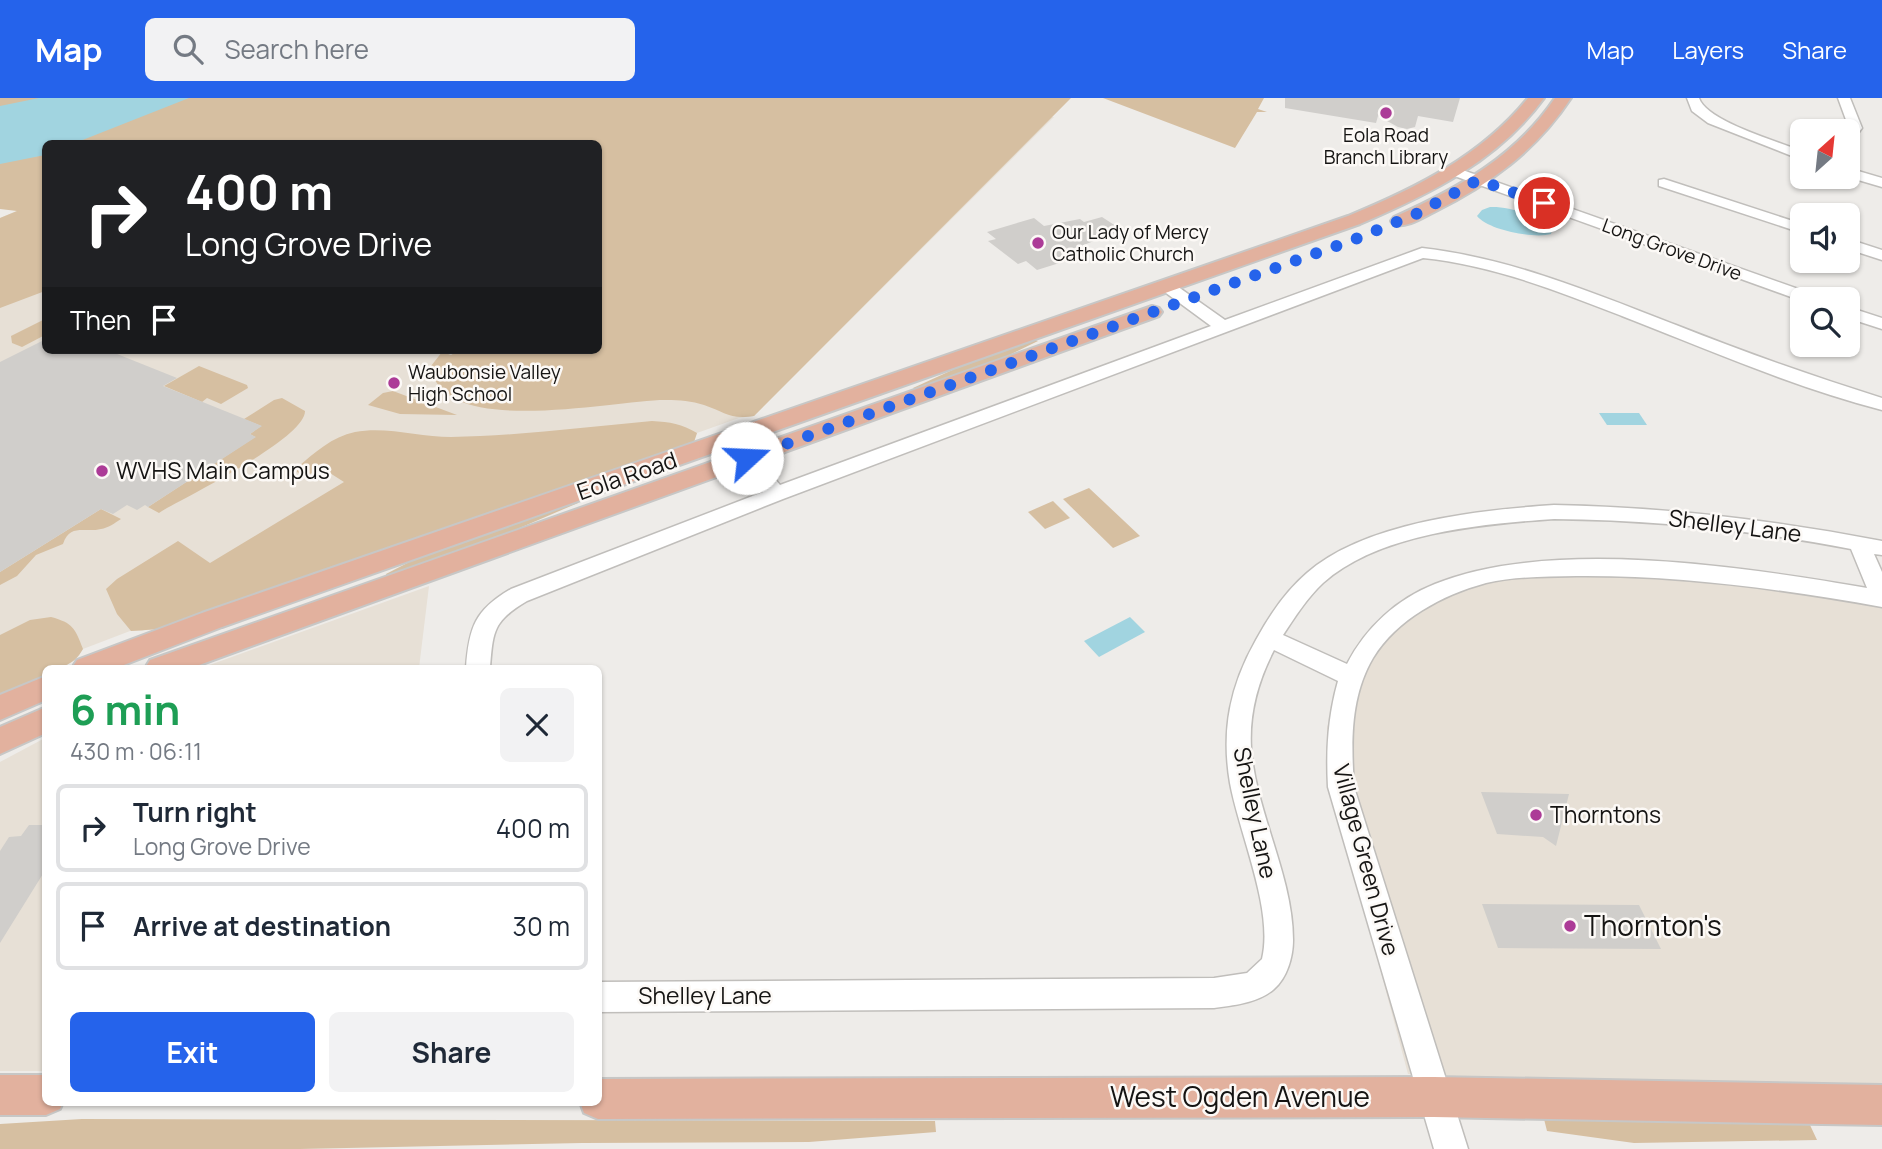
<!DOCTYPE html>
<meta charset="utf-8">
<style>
body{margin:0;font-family:Manrope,sans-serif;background:#f2f2f3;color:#1f2937;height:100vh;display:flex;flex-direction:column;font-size:26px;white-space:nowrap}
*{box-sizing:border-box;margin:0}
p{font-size:23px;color:#747a83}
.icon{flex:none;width:38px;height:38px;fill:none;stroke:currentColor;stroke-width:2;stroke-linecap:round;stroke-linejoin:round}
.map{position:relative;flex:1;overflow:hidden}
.sheet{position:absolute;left:42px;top:567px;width:560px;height:441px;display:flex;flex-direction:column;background:#fff;border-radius:10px;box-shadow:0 2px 5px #0004}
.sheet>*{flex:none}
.guide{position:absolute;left:42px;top:42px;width:560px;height:214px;border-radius:10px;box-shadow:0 2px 5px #0004;background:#202124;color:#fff;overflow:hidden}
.needle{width:46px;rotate:27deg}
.tools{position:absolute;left:1790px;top:21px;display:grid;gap:14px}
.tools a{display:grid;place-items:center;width:70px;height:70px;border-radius:10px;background:#fff;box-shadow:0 2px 5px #0004;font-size:35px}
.pin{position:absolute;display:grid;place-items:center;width:60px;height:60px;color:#fff;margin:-30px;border:4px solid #fff;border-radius:50%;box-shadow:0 2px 7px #0007}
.me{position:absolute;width:77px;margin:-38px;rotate:70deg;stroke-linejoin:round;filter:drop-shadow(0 0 5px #0008)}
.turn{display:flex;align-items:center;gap:24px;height:147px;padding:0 28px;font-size:32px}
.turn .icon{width:91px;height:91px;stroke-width:2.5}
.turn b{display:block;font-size:49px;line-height:60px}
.then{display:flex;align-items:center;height:66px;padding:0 28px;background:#0003;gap:14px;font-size:26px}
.round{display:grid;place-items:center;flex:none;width:74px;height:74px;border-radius:10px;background:#f2f2f3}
.headline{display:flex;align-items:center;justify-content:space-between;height:119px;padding:0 28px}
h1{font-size:42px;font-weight:700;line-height:52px;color:#1e9e55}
.action{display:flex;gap:14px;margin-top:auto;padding:14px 28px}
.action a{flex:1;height:80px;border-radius:10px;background:#2563eb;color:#fff;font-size:28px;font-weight:700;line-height:80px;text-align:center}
.action a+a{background:#f2f2f3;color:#1f2937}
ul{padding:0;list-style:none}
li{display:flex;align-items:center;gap:21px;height:88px;margin:0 14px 10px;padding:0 14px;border:4px solid #e0e1e3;border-radius:10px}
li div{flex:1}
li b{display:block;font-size:26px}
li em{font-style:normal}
header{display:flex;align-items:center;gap:42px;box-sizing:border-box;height:98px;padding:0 35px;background:#2563eb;color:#fff}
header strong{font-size:33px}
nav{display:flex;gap:38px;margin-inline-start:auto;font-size:24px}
.search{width:490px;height:63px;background:#f2f2f3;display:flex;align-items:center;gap:18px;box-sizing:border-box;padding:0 24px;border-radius:10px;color:#747a83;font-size:26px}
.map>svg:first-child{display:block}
.built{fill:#e7e0d6}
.green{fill:#d6bfa1}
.water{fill:#a1d4e0}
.building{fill:#d0cecb}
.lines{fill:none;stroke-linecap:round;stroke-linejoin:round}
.minor-casing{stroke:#c0bebb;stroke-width:3}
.major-casing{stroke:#c7c7c6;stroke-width:4}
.minor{fill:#fff;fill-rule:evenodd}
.major{fill:#e2b19e;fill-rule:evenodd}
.route{stroke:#2563eb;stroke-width:12;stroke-dasharray:0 21.6}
.poi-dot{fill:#ac3b97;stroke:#fcf9f6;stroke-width:2.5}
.labels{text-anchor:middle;stroke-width:5;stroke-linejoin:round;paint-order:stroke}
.far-poi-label{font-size:19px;fill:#151413;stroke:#fcf9f6;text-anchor:start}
.far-street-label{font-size:19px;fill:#151413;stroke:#fcf9f6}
.poi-label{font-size:23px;fill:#151413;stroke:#fcf9f6;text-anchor:start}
.street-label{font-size:23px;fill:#151413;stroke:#fcf9f6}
.near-poi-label{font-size:28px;fill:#151413;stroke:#fcf9f6;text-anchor:start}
.near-street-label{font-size:28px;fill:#151413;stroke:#fcf9f6}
</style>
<header>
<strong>Map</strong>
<div class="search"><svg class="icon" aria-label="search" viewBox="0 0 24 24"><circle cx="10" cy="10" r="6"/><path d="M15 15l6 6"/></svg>Search here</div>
<nav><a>Map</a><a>Layers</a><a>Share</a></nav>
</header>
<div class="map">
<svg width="1882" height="1051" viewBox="0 0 1882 1051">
<rect width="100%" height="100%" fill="#eeece9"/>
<!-- built -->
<g class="built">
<polygon points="281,0 938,0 1054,19 754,318 739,320 697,335 694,344 142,533 130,533 83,551 64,570 46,570 0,599 0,120 45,101 46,252 598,252 598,46"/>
<polygon points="1652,465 1882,496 1882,997 1408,976 1330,683 1327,629 1350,560 1379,527 1454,481"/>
<polygon points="429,488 419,570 199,570 204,569"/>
<polygon points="45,640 45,973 0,973 0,664"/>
</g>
<!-- green -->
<g class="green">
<path d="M0,0H1071L754,318C730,322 725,314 704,307C692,303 679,302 667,302C617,301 439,343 431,268L442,254L451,257L459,252H598V46H46L45,193L0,210V120L17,113L0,111Z"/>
<polygon points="1103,0 1264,0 1258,11 1267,14 1257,14 1235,50"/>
<polygon points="45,221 45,237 22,249 12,245 11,238"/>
<polygon points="1035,242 1038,243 997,263 916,292 913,290 961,268"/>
<polygon points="199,268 247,287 248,290 221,306 207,300 202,304 164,288"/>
<polygon points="393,293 457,317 400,316 368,307 383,295"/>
<path d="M282,300L305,313C306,340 188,398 162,413L159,415L148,409L255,339L250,336L261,328L244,321L274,302Z"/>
<path d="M652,323C670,324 682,326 697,335L694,344L685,350L161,531L131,533L117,516L106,491L117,481L178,443L210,465L344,384L322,370L306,378L297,374V370C315,354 332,339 355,334C386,328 420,339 451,339C518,338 586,329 652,323Z"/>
<polygon points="1089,390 1140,438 1113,450 1063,401"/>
<polygon points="576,403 578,405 475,449 387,480 386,476 419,459"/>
<polygon points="1053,403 1070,420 1045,431 1028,414"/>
<path d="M101,411L121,421C115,425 108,430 101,431C85,435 70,425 63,446L36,457L17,478L0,487V474Z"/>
<path d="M51,519C73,525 75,530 83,551C74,567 63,570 46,570L45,578L0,599V537L30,522Z"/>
<polygon points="82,1021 935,1023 936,1034 809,1044 582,1045 300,1051 0,1051 0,1026"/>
<polygon points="1544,1021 1810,1027 1817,1042 1634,1045 1547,1033"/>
</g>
<!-- water -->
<g class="water">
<polygon points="39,0 189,0 75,45 46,46 45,57 0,66 0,8"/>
<path d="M1490,109C1509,108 1538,118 1552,130L1551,136C1534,141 1488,132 1477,118L1482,112Z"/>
<polygon points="1599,315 1639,315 1647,327 1607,327"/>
<polygon points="1130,519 1145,534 1099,559 1084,543"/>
</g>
<!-- building -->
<g class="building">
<polygon points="1285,0 1460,0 1453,24 1418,18 1415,29 1407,31 1398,29 1378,18 1376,25 1285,10"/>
<polygon points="1102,119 1122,132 1076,150 1085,157 1037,172 1026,163 1018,166 988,143 996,141 987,134 1034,120 1044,128 1080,121 1084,124"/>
<polygon points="46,241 46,252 107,252 177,280 163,288 262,328 250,336 256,339 148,409 145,407 137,412 127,407 113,416 101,411 0,474 0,264"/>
<polygon points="1481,694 1569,696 1556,748 1543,739 1497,736"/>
<polygon points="29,727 46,727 46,771 0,845 0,753 9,739 21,738"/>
<polygon points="1482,806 1639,807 1661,851 1498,850"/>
</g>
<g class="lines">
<!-- minor casing -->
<g class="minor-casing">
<g id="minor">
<path d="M1687,0H1699C1706,23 1779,44 1802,53V62L1708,25L1692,13Z"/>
<polygon points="1838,0 1850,0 1862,30 1853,42 1848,43 1846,33 1849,30"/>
<polygon points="1454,69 1818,198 1820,201 1802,203 1449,76 1449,70"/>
<polygon points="1848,70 1882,80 1882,89 1848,79"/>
<polygon points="1664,81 1802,126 1802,135 1659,88 1659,82"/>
<polygon points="1848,141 1882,152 1882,162 1848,151"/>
<path d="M1422,150C1510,160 1594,195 1676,227C1744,254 1812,278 1882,300V312C1793,289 1707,251 1622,218C1558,193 1492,167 1423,160L783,401L527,503C493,523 493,533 490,570H466C469,529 475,512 511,491L763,394L724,345L721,341L724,337H738L780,387L1211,228L1162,192L1160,189L1162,186H1174L1225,222Z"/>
<polygon points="1848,209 1882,220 1882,231 1848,220"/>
<path d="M1554,407C1665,409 1773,422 1882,443V457L1874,456L1882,474V509C1781,491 1679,477 1576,478C1546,479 1515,478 1486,485C1442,497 1397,521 1373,560C1350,599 1351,645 1354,689L1468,1051H1434L1328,689C1326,651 1328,619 1338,583L1274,552C1258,583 1249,615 1251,650C1256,715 1293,778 1293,842C1293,859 1287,880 1274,891C1258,905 1234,907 1214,910L598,914V884L1214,880L1247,875L1262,861C1274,812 1239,735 1230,685C1221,632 1230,588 1256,542C1269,518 1286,493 1307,475C1365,424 1480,412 1554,407ZM1554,421C1654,422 1752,432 1851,451L1867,490C1746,469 1550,439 1435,486C1397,501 1366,529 1347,566L1283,537C1295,519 1307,500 1323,485C1379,435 1482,426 1554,421Z"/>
</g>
</g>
<!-- major casing -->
<g class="major-casing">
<g id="major">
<path d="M1528,0H1544C1498,63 1430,96 1360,126L222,529L116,570H72L77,562L202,515L1348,118C1416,90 1481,58 1528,0Z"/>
<path d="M1555,0H1571C1536,53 1490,86 1434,114C1422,120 1407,130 1394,127L1391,123L1394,119C1457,91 1516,58 1555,0Z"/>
<polygon points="1152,208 1159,210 1162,214 1159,218 191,570 145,570 150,562"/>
<polygon points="46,578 46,602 0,622 0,597"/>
<polygon points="46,609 46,635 0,656 0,629"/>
<polygon points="0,977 46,977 46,1004 63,1004 60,1011 46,1017 0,1017"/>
<polygon points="1434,979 1882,987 1882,1027 1434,1019 598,1021 584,1015 580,1004 598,1004 598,981"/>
</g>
</g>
<!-- minor -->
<use href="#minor" class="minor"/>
<!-- major -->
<use href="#major" class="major"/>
</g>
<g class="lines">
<!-- route -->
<polyline class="route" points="747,360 1353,142 1416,116 1478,82 1544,105"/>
</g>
<!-- markers -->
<g class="poi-dot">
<circle cx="1386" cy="15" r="7"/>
<circle cx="1038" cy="145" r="7"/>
<circle cx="394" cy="285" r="7"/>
<circle cx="102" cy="373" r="7"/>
<circle cx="1536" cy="717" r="7"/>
<circle cx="1570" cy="828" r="7"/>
</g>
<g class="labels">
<!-- far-poi labels -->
<g class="far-poi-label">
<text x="1386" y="44" text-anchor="middle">Eola Road<tspan x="1386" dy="22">Branch Library</tspan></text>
<text x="1052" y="141">Our Lady of Mercy<tspan x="1052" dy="22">Catholic Church</tspan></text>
<text x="408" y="281">Waubonsie Valley<tspan x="408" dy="22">High School</tspan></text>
</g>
<!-- far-street labels -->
<g class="far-street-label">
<text transform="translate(1672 151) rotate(20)" y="7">Long Grove Drive</text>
</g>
<!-- poi labels -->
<g class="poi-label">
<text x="116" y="381">WVHS Main Campus</text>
<text x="1550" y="725">Thorntons</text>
</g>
<!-- street labels -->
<g class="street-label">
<text transform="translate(627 378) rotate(-19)" y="8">Eola Road</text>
<text transform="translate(1735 428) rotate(7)" y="8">Shelley Lane</text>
<text transform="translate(1255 715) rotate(78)" y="8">Shelley Lane</text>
<text transform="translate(1366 762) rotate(75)" y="8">Village Green Drive</text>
<text x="705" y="906">Shelley Lane</text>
</g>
<!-- near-poi labels -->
<g class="near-poi-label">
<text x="1584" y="838">Thornton's</text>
</g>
<!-- near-street labels -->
<g class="near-street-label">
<text x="1240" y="1009">West Ogden Avenue</text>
</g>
</g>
</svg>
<div class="tools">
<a><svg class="needle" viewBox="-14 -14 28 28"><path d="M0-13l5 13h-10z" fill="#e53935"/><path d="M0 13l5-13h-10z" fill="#747a83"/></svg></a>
<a><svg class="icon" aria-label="sound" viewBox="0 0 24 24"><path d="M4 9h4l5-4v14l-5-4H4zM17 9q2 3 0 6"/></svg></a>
<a><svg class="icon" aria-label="search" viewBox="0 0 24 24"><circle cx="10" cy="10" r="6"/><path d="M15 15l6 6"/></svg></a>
</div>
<div class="pin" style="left:1544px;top:105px;background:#d93025"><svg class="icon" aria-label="arrive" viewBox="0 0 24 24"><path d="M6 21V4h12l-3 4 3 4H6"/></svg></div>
<svg class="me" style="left:747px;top:360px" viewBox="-20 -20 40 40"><circle r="19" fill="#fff"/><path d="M0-13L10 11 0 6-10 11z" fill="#2563eb"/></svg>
<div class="guide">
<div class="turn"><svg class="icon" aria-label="right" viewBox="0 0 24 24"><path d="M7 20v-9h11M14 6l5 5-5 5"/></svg><div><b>400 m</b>Long Grove Drive</div></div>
<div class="then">Then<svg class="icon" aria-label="arrive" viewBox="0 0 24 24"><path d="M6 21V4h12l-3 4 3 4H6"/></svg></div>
</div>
<section class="sheet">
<div class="headline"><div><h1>6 min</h1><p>430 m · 06:11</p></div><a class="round"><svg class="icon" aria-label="close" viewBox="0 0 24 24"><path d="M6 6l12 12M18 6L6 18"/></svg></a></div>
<ul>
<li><svg class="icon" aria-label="right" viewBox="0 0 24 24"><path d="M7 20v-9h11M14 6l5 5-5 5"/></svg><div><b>Turn right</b><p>Long Grove Drive</p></div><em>400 m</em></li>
<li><svg class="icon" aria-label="arrive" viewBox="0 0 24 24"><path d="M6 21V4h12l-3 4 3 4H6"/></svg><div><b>Arrive at destination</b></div><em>30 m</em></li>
</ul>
<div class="action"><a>Exit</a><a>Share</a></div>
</section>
</div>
